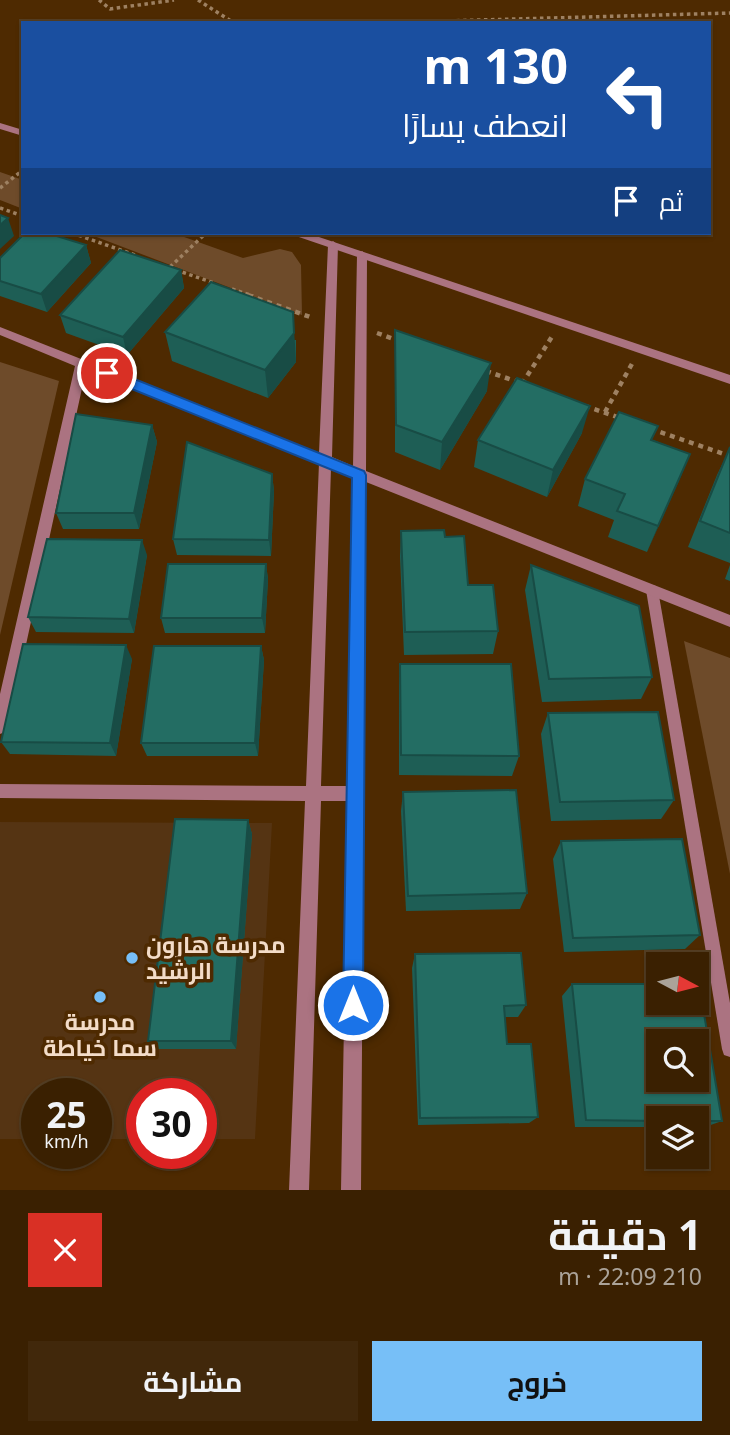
<!DOCTYPE html>
<html lang="ar">
<meta charset="utf-8">
<style>
body{margin:0;font-family:"Noto Sans",Cairo,sans-serif;background:#41280b;color:#f1f3f6;direction:rtl;height:100vh;display:flex;flex-direction:column;font-size:26px;white-space:nowrap}
*{box-sizing:border-box;margin:0}
p{font-size:23px;color:#aba399}
.icon{flex:none;width:38px;height:38px;fill:none;stroke:currentColor;stroke-width:2;stroke-linecap:round;stroke-linejoin:round}
.map{position:relative;height:1190px;overflow:hidden;direction:ltr}
.panel{display:flex;flex-direction:column;background:#3a2001;flex:1}
.panel>*{flex:none}
.hud{position:absolute;left:21px;top:21px;width:690px;height:214px;border-radius:0px;box-shadow:0 2px 5px #0004,0 0 0 2px #543e23;direction:rtl;background:#1a4fa0;color:#fff;overflow:hidden}
.needle{width:46px;rotate:97deg}
.fabs{position:absolute;left:646px;top:952px;display:grid;gap:14px}
.fabs a{display:grid;place-items:center;width:63px;height:63px;border-radius:0px;background:#3a2001;box-shadow:0 2px 5px #0004,0 0 0 2px #543e23;font-size:35px}
.speed{position:absolute;left:21px;top:1078px;display:flex;gap:14px;font-size:35px;font-weight:700;text-align:center}
.speed>*{display:grid;place-content:center;width:91px;height:91px;border-radius:50%;background:#3a2001;box-shadow:0 2px 5px #0004,0 0 0 2px #543e23;line-height:1}
.speed small{font-size:18px;font-weight:400}
.speed .limit{border:10px solid #d22;background:#fff;color:#111}
.pin{position:absolute;display:grid;place-items:center;width:60px;height:60px;color:#fff;margin:-30px;border:4px solid #fff;border-radius:50%;box-shadow:0 2px 7px #0007}
.me{position:absolute;width:77px;margin:-38px;rotate:0deg;stroke-linejoin:round;filter:drop-shadow(0 0 5px #0008)}
.turn{display:flex;align-items:center;gap:24px;height:147px;padding:0 28px;font-size:32px}
.turn .icon{width:91px;height:91px;stroke-width:2.5}
.turn b{display:block;font-size:49px;line-height:60px}
.then{display:flex;align-items:center;height:66px;padding:0 28px;background:#0003;gap:14px;font-size:26px}
.round{display:grid;place-items:center;flex:none;width:74px;height:74px;border-radius:0px;background:#41280b}
.summary{display:flex;align-items:center;justify-content:space-between;height:119px;padding:0 28px}
h1{font-size:42px;font-weight:700;line-height:52px}
.action{display:flex;gap:14px;margin-top:auto;padding:14px 28px}
.action a{flex:1;height:80px;border-radius:0px;background:#77bff7;color:#111;font-size:28px;font-weight:700;line-height:80px;text-align:center}
.action a+a{background:#41280b;color:#f1f3f6}
.map>svg:first-child{display:block}
.built{fill:#553413}
.green{fill:#6e4b2a}
.lines{fill:none;stroke-linecap:round;stroke-linejoin:round}
.path-far1{stroke:#9e8162;stroke-width:3.5;stroke-dasharray:3.5 3.5;stroke-linecap:butt}
.path{stroke:#9e8162;stroke-width:4.5;stroke-dasharray:5 5;stroke-linecap:butt}
.service{fill:#ab7381;fill-rule:evenodd}
.minor{fill:#ab7381;fill-rule:evenodd}
.tertiary{fill:#ab7381;fill-rule:evenodd}
.wall{fill:#1e5e55}
.shaded-wall{fill:#184c45}
.building{fill:#236d63;stroke:#184c45;stroke-width:2;fill-rule:evenodd}
.route{fill:#1a73e8;stroke:#114b97;stroke-width:2}
.poi-dot{fill:#77bff7;stroke:#4e2a01;stroke-width:2.5}
.labels{text-anchor:middle;stroke-width:7;stroke-linejoin:round;paint-order:stroke}
.near-poi-label{font-size:23px;font-weight:bold;fill:#f3dcc8;stroke:#4e2a01;text-anchor:start}
</style>
<div class="map">
<svg width="730" height="1190" viewBox="0 0 730 1190">
<rect width="100%" height="100%" fill="#4e2a01"/>
<!-- built -->
<polygon class="built" points="0,822 272,823 255,1139 201,1139 201,1094 142,1094 142,1139 96,1139 96,1094 37,1094 37,1139 0,1139"/>
<!-- green -->
<g class="green">
<polygon points="0,172 23,180 23,209 0,200"/>
<polygon points="86,233 173,233 243,258 280,249 292,252 301,265 302,315"/>
<polygon points="0,362 59,381 0,635"/>
<polygon points="684,641 730,658 730,874"/>
</g>
<g class="lines">
<!-- path-far1 -->
<g class="path-far1">
<polyline points="99,0 110,9 174,0"/>
<polyline points="198,0 234,23"/>
<polyline points="372,23 730,13"/>
<polyline points="0,188 23,170"/>
<polyline points="0,208 23,216"/>
<polyline points="72,233 135,255"/>
<polyline points="170,267 206,233"/>
<polyline points="176,270 214,283"/>
<polyline points="232,289 253,296"/>
</g>
<!-- path -->
<g class="path">
<polyline points="248,295 313,318"/>
<polyline points="377,333 399,341"/>
<polyline points="486,371 518,382"/>
<polyline points="522,384 553,335"/>
<polyline points="585,406 620,418"/>
<polyline points="605,412 633,362"/>
<polyline points="651,429 730,456"/>
</g>
<!-- service -->
<polygon class="service" points="652,585 656,586 658,590 730,1003 730,1057 724,1055 722,1049 646,590 648,586"/>
<!-- minor -->
<path class="minor" d="M333,241L338,245L332,457L353,466L357,255L362,251L367,255L366,471L730,615V627L366,482L361,1190H341L348,801H321L309,1190H289L305,801L0,798V784L306,786L319,463L86,370L8,727L5,732L0,734V694L75,366L0,335V327L319,453L328,245ZM331,468L353,477L348,786H321Z"/>
<!-- tertiary -->
<g class="tertiary">
<polygon points="0,123 23,130 23,136 0,129"/>
<polygon points="292,233 307,233 730,375 730,384 293,235"/>
</g>
</g>
<!-- wall -->
<g class="wall">
<polygon points="86,245 91,263 47,312 0,296 0,281"/>
<polygon points="181,270 184,288 127,355 66,333 60,315"/>
<polygon points="395,330 487,391 440,470 395,452"/>
<polygon points="165,332 296,340 296,362 268,398 172,361"/>
<polygon points="152,425 157,442 139,529 63,529 56,513"/>
<polygon points="582,433 547,497 474,467 478,440"/>
<polygon points="653,440 690,454 647,552 608,537 614,520 578,506 585,479"/>
<polygon points="730,448 730,563 688,547 717,475"/>
<polygon points="272,474 274,491 271,556 177,555 173,539"/>
<polygon points="401,531 445,537 468,585 498,631 493,654 404,655 400,556"/>
<polygon points="147,555 134,633 36,632 28,617"/>
<polygon points="266,564 268,579 265,633 165,633 161,618"/>
<polygon points="531,565 652,677 641,699 542,702 525,590"/>
<polygon points="730,565 730,581 725,579"/>
<polygon points="261,646 264,660 258,756 147,756 141,743"/>
<polygon points="132,659 116,756 10,754 1,742"/>
<polygon points="400,664 519,756 512,776 399,775 399,686"/>
<polygon points="548,713 674,800 661,819 551,821 541,734"/>
<polygon points="403,792 527,893 520,909 406,911 401,811"/>
<polygon points="248,820 252,834 236,1049 156,1049 148,1041"/>
<polygon points="561,841 700,935 685,949 564,952 553,859"/>
<polygon points="415,954 526,1005 518,1017 505,1017 507,1044 538,1117 529,1123 418,1125 412,968"/>
<polygon points="572,984 722,1121 705,1127 696,1127 696,1118 658,1118 658,1127 575,1127 562,996"/>
</g>
<!-- shaded-wall -->
<g class="shaded-wall">
<polygon points="8,218 14,236 0,249 0,225"/>
<polygon points="86,245 91,263 47,312 41,294"/>
<polygon points="181,270 184,288 127,355 123,337"/>
<polygon points="293,312 296,362 268,398 265,370"/>
<polygon points="491,363 487,391 440,470 442,442"/>
<polygon points="590,406 582,433 547,497 553,470"/>
<polygon points="152,425 157,442 139,529 134,513"/>
<polygon points="690,454 679,481 647,552 658,526"/>
<polygon points="272,474 274,491 271,556 269,540"/>
<polygon points="142,540 147,555 134,633 129,619"/>
<polygon points="266,564 268,579 265,633 262,618"/>
<polygon points="126,645 132,659 116,756 110,743"/>
<polygon points="261,646 264,660 258,756 255,743"/>
<polygon points="248,820 252,834 236,1049 231,1041"/>
</g>
<!-- building -->
<g class="building">
<polygon points="0,215 8,218 0,225"/>
<polygon points="25,233 47,233 86,245 41,294 0,281 0,258"/>
<polygon points="120,250 181,270 123,337 60,315"/>
<polygon points="211,282 293,312 294,333 265,370 165,332"/>
<polygon points="395,330 491,363 442,442 396,425"/>
<polygon points="517,378 590,406 553,470 478,440"/>
<polygon points="619,412 658,426 651,440 690,454 658,526 617,511 625,494 585,479"/>
<polygon points="76,414 152,425 134,513 56,513"/>
<polygon points="187,442 272,474 269,540 173,539"/>
<polygon points="730,447 730,533 700,521"/>
<polygon points="444,530 445,537 464,536 468,585 493,585 498,631 405,632 401,531"/>
<polygon points="47,539 142,540 129,619 28,617"/>
<polygon points="168,564 266,564 262,618 161,618"/>
<polygon points="531,565 639,606 652,677 549,679"/>
<polygon points="23,644 126,645 110,743 1,742"/>
<polygon points="154,646 261,646 255,743 141,743"/>
<polygon points="400,664 511,664 519,756 401,755"/>
<polygon points="658,712 674,800 560,802 548,713"/>
<polygon points="516,790 527,893 408,896 403,792"/>
<polygon points="175,819 248,820 231,1041 148,1041"/>
<polygon points="682,839 700,935 573,938 561,841"/>
<polygon points="521,953 526,1005 504,1006 507,1044 531,1044 538,1117 420,1118 415,954"/>
<path d="M572,984H658V1003H696V984H699L722,1121H696V1118H658V1121L586,1120ZM658,1041H696V1080H658Z"/>
</g>
<!-- route -->
<polygon class="route" points="107,368 364,471 366,475 363,1005 360,1012 353,1015 346,1012 343,1005 352,478 102,377 102,370"/>
<!-- markers -->
<g class="poi-dot">
<circle cx="132" cy="958" r="7"/>
<circle cx="100" cy="997" r="7"/>
</g>
<g class="labels">
<!-- near-poi labels -->
<g class="near-poi-label">
<text x="146" y="953">مدرسة هارون<tspan x="146" dy="26">الرشيد</tspan></text>
<text x="100" y="1030" text-anchor="middle">مدرسة<tspan x="100" dy="26">سما خياطة</tspan></text>
</g>
</g>
</svg>
<div class="fabs">
<a><svg class="needle" viewBox="-14 -14 28 28"><path d="M0-13l5 13h-10z" fill="#e53935"/><path d="M0 13l5-13h-10z" fill="#aba399"/></svg></a>
<a><svg class="icon" aria-label="search" viewBox="0 0 24 24"><circle cx="10" cy="10" r="6"/><path d="M15 15l6 6"/></svg></a>
<a><svg class="icon" aria-label="layers" viewBox="0 0 24 24"><path d="M12 4l9 5-9 5-9-5zM3 14l9 5 9-5"/></svg></a>
</div>
<div class="speed"><div>25<small>km/h</small></div><div class="limit">30</div></div>
<div class="pin" style="left:107px;top:373px;background:#d93025"><svg class="icon" aria-label="arrive" viewBox="0 0 24 24"><path d="M6 21V4h12l-3 4 3 4H6"/></svg></div>
<svg class="me" style="left:353px;top:1005px" viewBox="-20 -20 40 40"><circle r="17" fill="#1a73e8" stroke="#fff" stroke-width="3"/><path d="M0-11L8 9 0 5-8 9z" fill="#fff"/></svg>
<div class="hud">
<div class="turn"><svg class="icon" aria-label="left" viewBox="0 0 24 24"><path d="M17 20v-9H6M10 6l-5 5 5 5"/></svg><div><b>130 m</b>انعطف يسارًا</div></div>
<div class="then">ثم<svg class="icon" aria-label="arrive" viewBox="0 0 24 24"><path d="M6 21V4h12l-3 4 3 4H6"/></svg></div>
</div>
</div>
<section class="panel">
<div class="summary"><div><h1>1 دقيقة</h1><p>210 m · 22:09</p></div><a class="round" style="background:#d93025;color:#fff"><svg class="icon" aria-label="close" viewBox="0 0 24 24"><path d="M6 6l12 12M18 6L6 18"/></svg></a></div>
<div class="action"><a>خروج</a><a>مشاركة</a></div>
</section>
